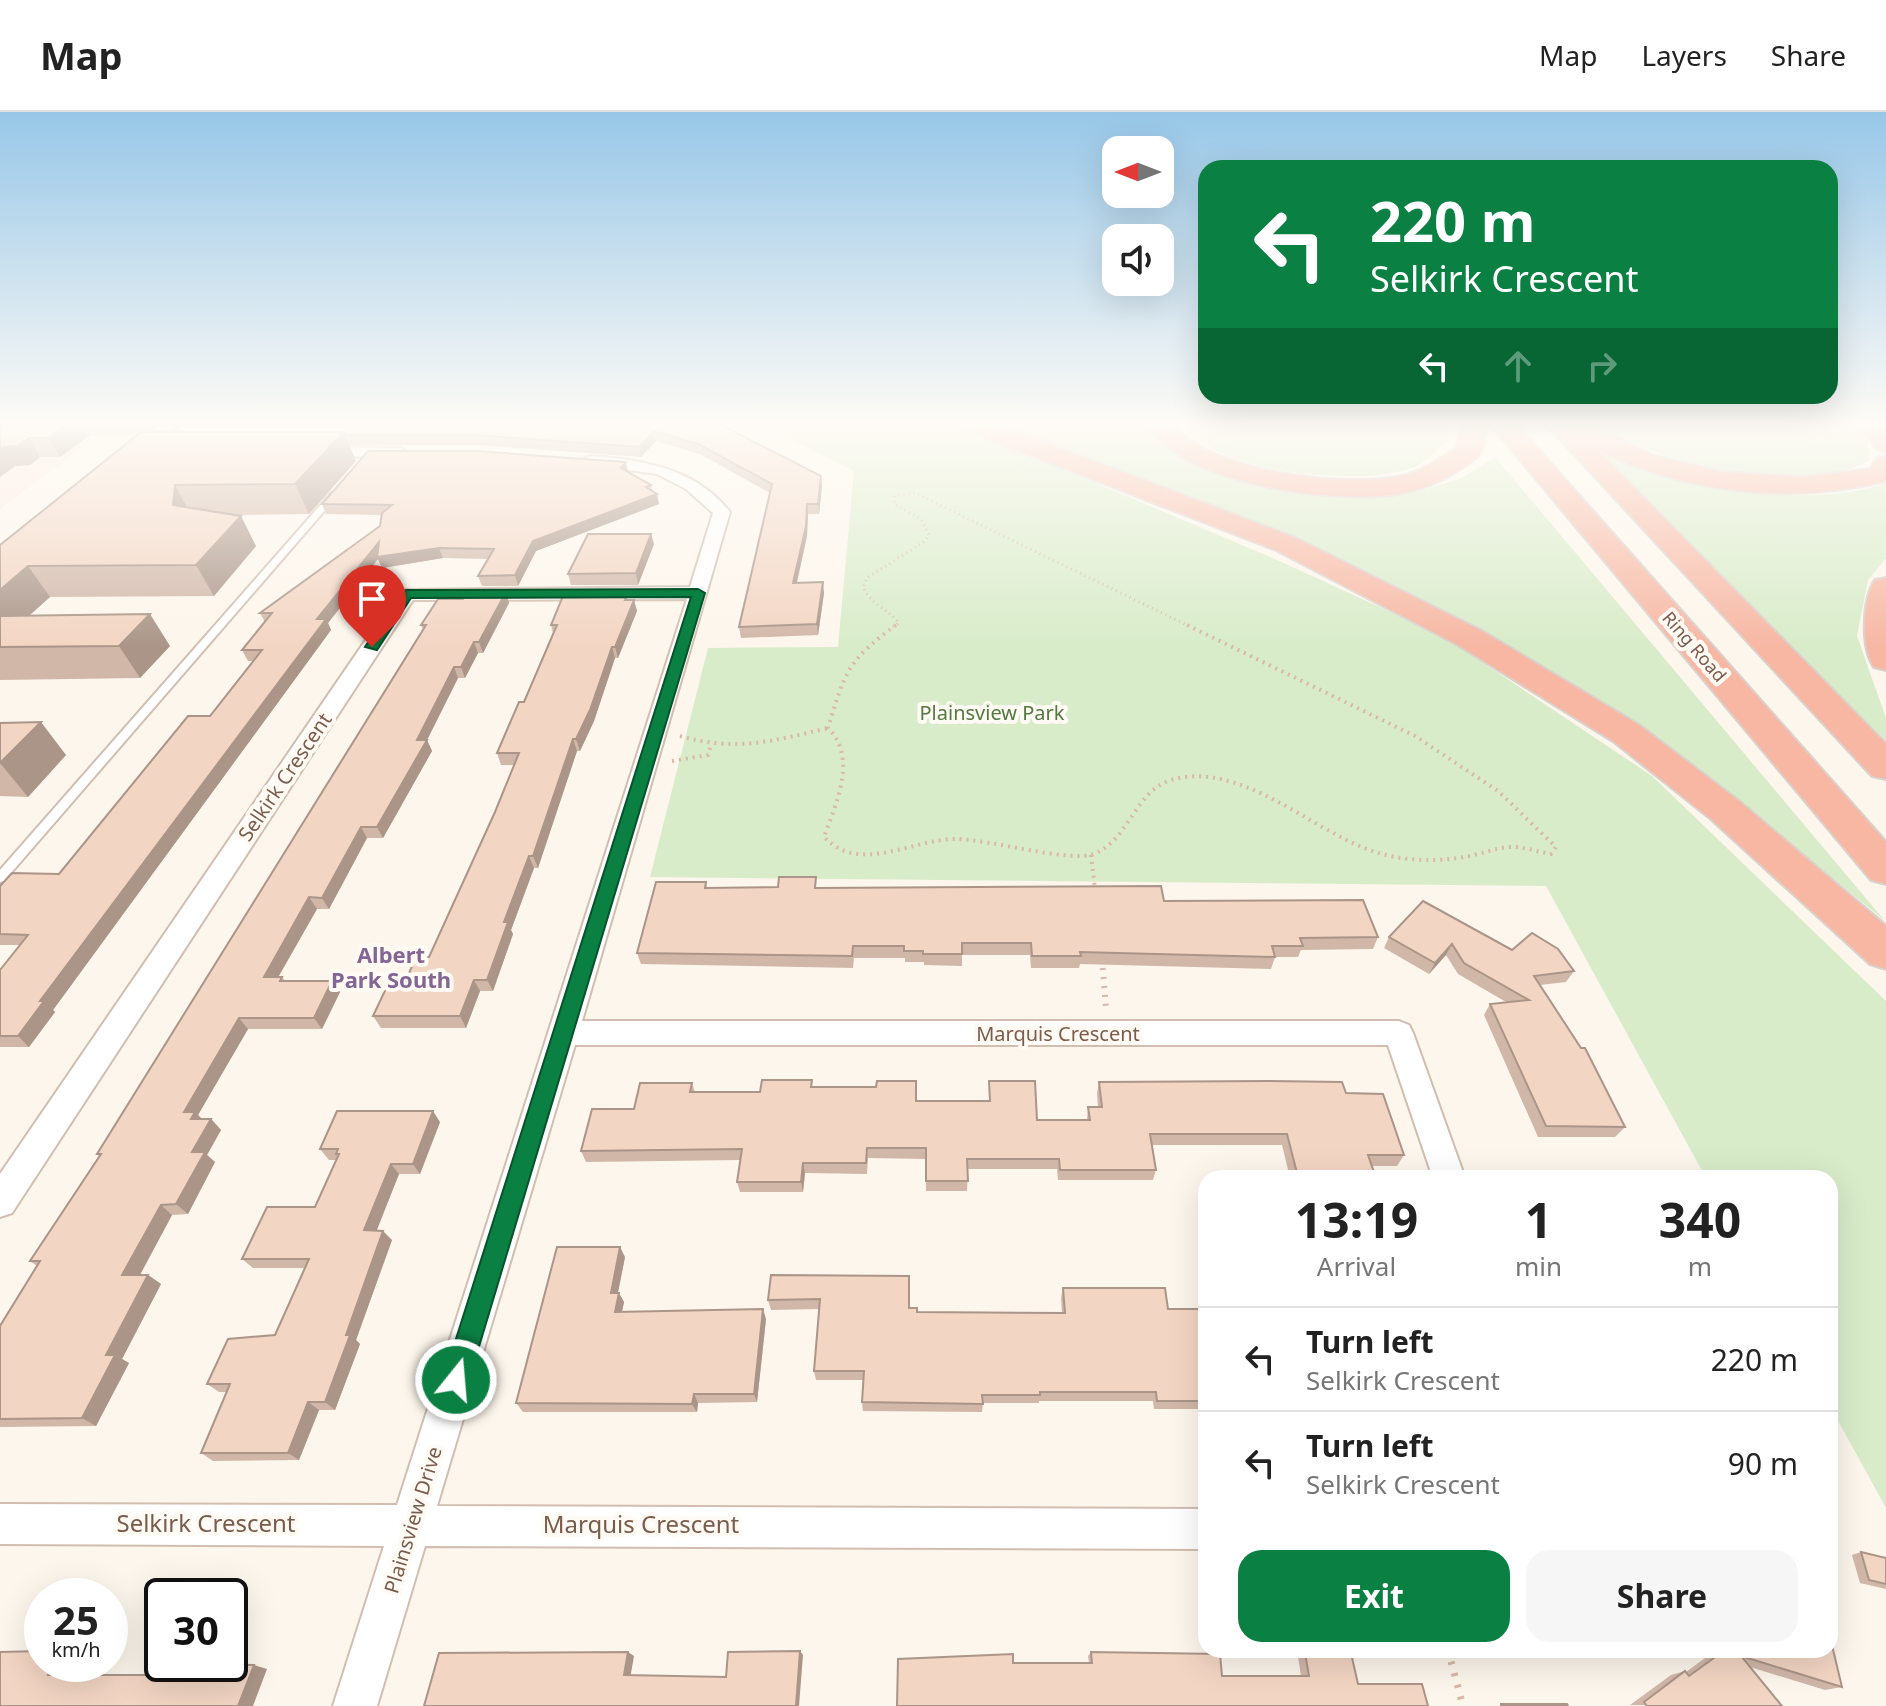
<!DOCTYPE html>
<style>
body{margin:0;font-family:"Noto Sans",sans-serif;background:#f6f6f6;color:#222;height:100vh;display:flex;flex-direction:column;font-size:30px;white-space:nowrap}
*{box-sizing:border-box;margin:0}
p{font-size:26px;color:#767676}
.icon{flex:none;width:44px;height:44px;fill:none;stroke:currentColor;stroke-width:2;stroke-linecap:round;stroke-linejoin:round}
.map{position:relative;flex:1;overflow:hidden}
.side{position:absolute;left:1198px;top:1058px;width:640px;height:488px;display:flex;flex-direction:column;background:#fff;border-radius:24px;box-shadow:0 8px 32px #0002}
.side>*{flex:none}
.guide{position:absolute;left:1198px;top:48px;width:640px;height:244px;border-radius:24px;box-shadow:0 8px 32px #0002;background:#0b8043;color:#fff;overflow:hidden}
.needle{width:52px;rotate:270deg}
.controls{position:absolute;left:1102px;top:24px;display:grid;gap:16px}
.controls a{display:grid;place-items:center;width:72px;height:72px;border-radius:16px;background:#fff;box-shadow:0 8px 32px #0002;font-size:40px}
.speed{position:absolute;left:24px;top:1466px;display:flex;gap:16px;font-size:40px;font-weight:700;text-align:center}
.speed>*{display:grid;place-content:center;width:104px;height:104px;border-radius:50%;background:#fff;box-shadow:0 8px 32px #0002;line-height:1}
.speed small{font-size:20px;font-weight:400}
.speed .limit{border:4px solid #111;border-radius:12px;background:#fff;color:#111}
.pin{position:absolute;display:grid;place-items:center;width:68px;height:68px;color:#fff;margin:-82px -34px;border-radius:50% 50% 50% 0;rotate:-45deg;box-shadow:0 0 8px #0007}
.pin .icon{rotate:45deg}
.me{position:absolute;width:88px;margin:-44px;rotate:17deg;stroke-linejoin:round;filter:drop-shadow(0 0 6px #0008)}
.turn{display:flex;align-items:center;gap:28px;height:168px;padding:0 40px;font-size:36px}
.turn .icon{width:104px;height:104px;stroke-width:2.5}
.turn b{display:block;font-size:56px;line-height:68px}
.lanes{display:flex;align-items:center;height:76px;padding:0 40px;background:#0003;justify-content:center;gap:40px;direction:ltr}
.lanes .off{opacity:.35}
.eta{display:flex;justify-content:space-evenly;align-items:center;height:136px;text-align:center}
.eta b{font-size:48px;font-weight:700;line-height:56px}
.button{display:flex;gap:16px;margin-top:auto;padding:16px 40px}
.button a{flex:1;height:92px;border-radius:24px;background:#0b8043;color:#fff;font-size:32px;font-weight:700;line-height:92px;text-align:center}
.button a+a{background:#f6f6f6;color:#222}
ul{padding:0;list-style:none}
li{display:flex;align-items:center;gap:24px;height:104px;padding:0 40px;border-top:2px solid #e0e0e0}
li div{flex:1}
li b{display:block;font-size:30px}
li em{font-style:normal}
header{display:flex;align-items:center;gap:48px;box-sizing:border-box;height:112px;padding:0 40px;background:#fff;border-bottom:2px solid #e0e0e0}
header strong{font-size:38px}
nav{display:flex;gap:44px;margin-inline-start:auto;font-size:28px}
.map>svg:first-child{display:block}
.commercial{fill:#fde8e0}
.green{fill:#d8ecc9}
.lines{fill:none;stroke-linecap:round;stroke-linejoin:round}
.lane-casing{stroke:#d1beb0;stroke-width:4}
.street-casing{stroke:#d1beb0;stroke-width:4}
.highway-casing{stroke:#dad1cd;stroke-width:4}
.path-far3{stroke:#d9b8a5;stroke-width:3;stroke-dasharray:1 4;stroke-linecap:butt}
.path-far2{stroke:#d9b8a5;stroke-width:4;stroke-dasharray:2 5;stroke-linecap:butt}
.path-far1{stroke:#d9b8a5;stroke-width:6;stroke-dasharray:2 7;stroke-linecap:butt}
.path{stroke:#d9b8a5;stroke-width:7;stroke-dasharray:3 9;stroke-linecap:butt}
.lane{fill:#fff;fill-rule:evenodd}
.street{fill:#fff;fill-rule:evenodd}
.highway{fill:#f7b7a3;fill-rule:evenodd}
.wall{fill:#d1b7a8}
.shaded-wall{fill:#aa9588}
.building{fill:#f3d5c3;stroke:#aa9588;stroke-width:2}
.route{fill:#0b8043;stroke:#07532c;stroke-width:2}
.labels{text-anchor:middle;stroke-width:8;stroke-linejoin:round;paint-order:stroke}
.far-street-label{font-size:18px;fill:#7a5c4d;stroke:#fffaf3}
.park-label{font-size:20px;fill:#537a41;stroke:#fffaf3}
.street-label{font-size:20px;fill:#7a5c4d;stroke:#fffaf3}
.neighbourhood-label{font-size:22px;font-weight:bold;fill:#846695;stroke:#fffaf3}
.near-street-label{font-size:24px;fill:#7a5c4d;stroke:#fffaf3}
</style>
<header>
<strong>Map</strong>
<nav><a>Map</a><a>Layers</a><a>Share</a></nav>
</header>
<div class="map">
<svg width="1886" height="1594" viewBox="0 0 1886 1594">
<rect width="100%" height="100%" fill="#fdf6ec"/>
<!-- commercial -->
<polygon class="commercial" points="0,312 113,312 0,397"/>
<!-- green -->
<g class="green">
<polygon points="760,312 946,312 987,325 1275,447 1443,524 1652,664 1886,889 1886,1396 1830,1294 1830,1066 1706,1066 1546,774 650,765 708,536 838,535 854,359"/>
<polygon points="999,312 1144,312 1181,347 1230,364 1293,380 1367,383 1419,379 1460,367 1495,345 1885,809 1702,659 1548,556 1290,425"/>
<path d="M1182,312H1449L1450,326C1440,334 1428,349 1416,354C1364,377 1215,361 1182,312Z"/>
<path d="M1590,312H1853L1868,322L1869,349C1858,353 1846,360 1834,362C1752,378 1664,347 1590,312Z"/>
<path d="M1572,321C1584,328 1597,337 1609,343C1684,377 1808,398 1886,371V446L1868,468L1857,524L1886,606V641Z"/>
</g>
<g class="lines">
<!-- lane casing -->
<g class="lane-casing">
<polygon id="lane" points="331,381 338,383 4,769 0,770 0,758"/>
</g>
<!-- street casing -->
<g class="street-casing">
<g id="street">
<polygon points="319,335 400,336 408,341 400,346 314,343 314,337"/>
<path d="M591,344C644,348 695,356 730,400L582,909H1399L1409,913L1413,921L1465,1066H1433L1388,933H575L437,1394L1206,1397V1437L425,1434L377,1594H333L384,1434L0,1432V1392L397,1393L687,487L413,488L12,1101L0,1105V1062L400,478L690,475L713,401L686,377L657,362L585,352V346Z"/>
</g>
</g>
<!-- highway casing -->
<g class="highway-casing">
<g id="highway">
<polygon points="960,312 996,312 1296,426 1482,519 1639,613 1739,689 1886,814 1886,857 1870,852 1711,707 1613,629 1458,533 1276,438 963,317"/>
<path d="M1148,312H1173C1206,359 1348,377 1401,364C1422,360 1438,348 1456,336L1462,312H1487C1485,322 1484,334 1480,342C1476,348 1467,353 1460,357C1442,370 1421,378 1398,382C1337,392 1180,373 1148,312Z"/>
<polygon points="1490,312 1516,312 1886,730 1886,772 1871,768"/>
<path d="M1546,312H1592L1652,343L1722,360L1803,365L1870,357L1877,346L1886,344V369C1790,393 1684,381 1596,337L1886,632V667L1872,664Z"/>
<polygon points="1859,312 1886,312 1886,340 1877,337"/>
<path d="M1886,466V558L1874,555C1861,536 1862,488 1875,468Z"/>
</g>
</g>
<!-- path-far3 -->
<path class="path-far3" d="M893,515L899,511C888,497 870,492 863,475L867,466L925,429L929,423L921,407L894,392L895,384L915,381L1191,515"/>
<!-- path-far2 -->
<g class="path-far2">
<path d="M896,513C847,549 845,560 828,616C858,646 836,691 824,725C861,763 911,727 956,727C988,727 1070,751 1094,742C1129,728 1135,679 1171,668C1238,648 1308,715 1367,737C1400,750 1439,751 1474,743C1486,740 1497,736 1509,735C1523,734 1537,740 1551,742L1556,735L1498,679L1415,624L1187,513"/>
<path d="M680,624C735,640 774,629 828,616"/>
<polyline points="672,649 708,643 711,633"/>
<polyline points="1091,743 1095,777"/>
</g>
<!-- path-far1 -->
<polyline class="path-far1" points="1102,847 1106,897"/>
<!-- path -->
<polyline class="path" points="1448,1538 1463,1594"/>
<!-- lane -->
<use href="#lane" class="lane"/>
<!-- street -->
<use href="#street" class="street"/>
<!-- highway -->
<use href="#highway" class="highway"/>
</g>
<!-- wall -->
<g class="wall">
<polygon points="0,312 159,312 150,320 719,312 822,374 819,402 808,402 807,424 797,471 824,481 818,523 741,526 739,515 770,381 700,342 656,329 641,345 478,333 349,333 356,349 309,402 232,403 256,434 214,484 50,485 29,503 170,534 140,566 0,568 0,433 137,323 90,323 60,345 40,345 30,353 15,354 0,365"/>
<polygon points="628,360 651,373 652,379 659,392 536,439 518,474 482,474 478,464 488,447 443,446 382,456 378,447 328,511 331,518 53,898 55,900 29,935 0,935 0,858 20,833 0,833 0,774 59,762 210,604 253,549 248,549 242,538 265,510 260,501 380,414 381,403 326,402 322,392"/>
<polygon points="654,432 638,473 571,473 568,462"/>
<polygon points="506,480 509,491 483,541 478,541 465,566 458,566 427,628 432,639 383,726 367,726 329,797 317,797 278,865 282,865 285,869 340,880 322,917 248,917 198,1003 202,1007 211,1007 221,1018 207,1043 215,1050 188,1102 172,1103 140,1163 148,1163 161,1172 122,1247 129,1251 96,1314 0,1315 0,1214 37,1154 30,1149 99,1044 97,1042 423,517 421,513 463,487"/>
<polygon points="631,488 634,488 637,499 618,546 615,546 594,609 580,639 577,639 538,756 534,756 511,818 513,822 493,879 480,879 466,916 381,916 373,904 406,868 429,845 495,700 514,653 501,653 497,641 524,590 553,521 551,513"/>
<polygon points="0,611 66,643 28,685 0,684"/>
<polygon points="706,770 707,776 778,775 1164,789 1378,825 1373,837 1301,838 1298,845 1275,845 1271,857 1080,852 1079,856 1031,856 1030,843 962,843 962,854 924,853 924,850 905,850 905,846 854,846 853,856 641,852 637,841"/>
<polygon points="1389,825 1512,838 1574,859 1566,870 1540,873 1625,1015 1615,1025 1538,1025 1484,903 1490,892 1506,890 1458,862 1446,843 1429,862 1384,836"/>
<polygon points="989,969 1037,1008 1087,1008 1088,995 1098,995 1097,981 1099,970 1346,981 1404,1043 1397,1054 1372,1054 1375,1063 1373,1066 1290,1066 1282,1033 1152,1033 1156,1058 1153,1068 1058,1068 1057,1057 968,1057 967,1079 926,1079 926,1047 868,1046 867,1062 805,1061 803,1080 740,1080 737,1070 740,1048 586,1050 581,1039 634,997 692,971 695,980 760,980 813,975 916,989 989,989"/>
<polygon points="440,1010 420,1062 399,1062 376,1118 392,1128 356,1228 360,1232 335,1298 319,1298 299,1348 213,1349 201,1341 227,1280 219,1280 207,1272 275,1223 304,1156 253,1156 242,1147 315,1095 336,1048 329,1048 320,1037"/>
<polygon points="625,1145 618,1181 624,1190 622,1199 766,1207 757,1290 698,1291 697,1300 523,1300 516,1291"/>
<polygon points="909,1164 909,1196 917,1200 1062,1201 1061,1186 1063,1176 1168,1197 1206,1197 1206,1297 1154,1297 1153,1289 1039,1289 1039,1291 983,1291 982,1300 863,1299 862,1290 863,1268 816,1268 814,1259 819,1197 771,1198 768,1188"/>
<polygon points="1861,1440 1886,1446 1886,1477 1860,1471 1852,1443"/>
<polygon points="1716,1538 1830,1538 1842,1575 1825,1578 1750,1555 1782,1594 1630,1593 1671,1563 1685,1559 1686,1560"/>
<polygon points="1091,1540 1222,1564 1301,1564 1298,1545 1305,1541 1358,1572 1013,1551 1089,1551 1088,1544"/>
</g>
<!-- shaded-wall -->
<g class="shaded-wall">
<polygon points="68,312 84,312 90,323 60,345 49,326"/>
<polygon points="141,312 159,312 147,323"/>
<polygon points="654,319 656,329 641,345 639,335"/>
<polygon points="344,320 356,349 309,402 295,372"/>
<polygon points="29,326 40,345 30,353 15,354 0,365 0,337"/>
<polygon points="626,350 628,360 621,356"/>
<polygon points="821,364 822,374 819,402 818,392"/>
<polygon points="175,373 191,403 173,393"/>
<polygon points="657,382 659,392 536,439 518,474 515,463 533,429"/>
<polygon points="807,392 808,402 807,424 794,482 793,471"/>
<polygon points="241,404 256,434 214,484 196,453"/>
<polygon points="651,422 654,432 638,473 636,461"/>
<polygon points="379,430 439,436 443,446 382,456 378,447 328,511 331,518 53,898 55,900 29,935 18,924 40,889 317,507"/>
<polygon points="28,454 50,485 0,530 0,478"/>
<polygon points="823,470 824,481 818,523 817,512"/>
<polygon points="506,480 509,491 483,541 479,530"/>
<polygon points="634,488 637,499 618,546 615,535"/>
<polygon points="150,502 170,534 140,566 119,534"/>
<polygon points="474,530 478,541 465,566 461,555"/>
<polygon points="612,535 615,546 594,609 580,639 576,627"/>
<polygon points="454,555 458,566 427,628 432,639 383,726 377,715 417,628"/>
<polygon points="41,610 66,643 28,685 0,651"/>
<polygon points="573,627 577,639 538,756 533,744"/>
<polygon points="361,715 367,726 329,797 322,786"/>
<polygon points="529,744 534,756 511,818 513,822 493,879 487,868 504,810"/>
<polygon points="309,785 317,797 272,876 264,865"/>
<polygon points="1452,832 1446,843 1429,862 1435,851"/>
<polygon points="474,868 480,879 466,916 460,904"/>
<polygon points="332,869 340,880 322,917 314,906"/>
<polygon points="239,906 248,917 198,1003 205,1010 201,1018 184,1000"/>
<polygon points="433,999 440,1010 420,1062 413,1052"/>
<polygon points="211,1007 221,1018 207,1043 215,1050 188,1102 176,1092 192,1040"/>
<polygon points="803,1051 805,1061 803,1080 801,1070"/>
<polygon points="391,1052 399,1062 373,1128 364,1118"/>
<polygon points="161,1093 172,1103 135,1172 122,1163"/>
<polygon points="383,1119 392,1128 356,1228 360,1232 335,1298 325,1290 346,1223"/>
<polygon points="620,1135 625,1145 616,1190 611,1181"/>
<polygon points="148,1163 161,1172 122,1247 129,1251 96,1314 82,1306 106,1243"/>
<polygon points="619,1181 624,1190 620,1209 615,1200"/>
<polygon points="763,1197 766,1207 757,1290 754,1282"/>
<polygon points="694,1282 698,1291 697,1300 692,1292"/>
<polygon points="308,1290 319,1298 299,1348 288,1341"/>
<polygon points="800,1539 803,1543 799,1594 796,1594"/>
<polygon points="628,1540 634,1544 630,1567 624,1563"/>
<polygon points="53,1552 72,1552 65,1567 48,1563"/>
<polygon points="254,1553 267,1557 253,1594 238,1594"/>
</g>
<!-- building -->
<g class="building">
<polygon points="0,312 68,312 49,326 29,326 18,334 3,335 0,337"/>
<polygon points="181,312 719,312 821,364 818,392 807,392 806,414 793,471 823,470 817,512 739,515 772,372 698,332 654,319 639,335 475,323 345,323 344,320 173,320"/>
<polygon points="141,320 344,320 295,372 175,373 173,393 241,404 196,453 28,454 0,478 0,433"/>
<polygon points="368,339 475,339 626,350 621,356 651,373 646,375 657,382 533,429 515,463 478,464 494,437 439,436 377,445 379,430 317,507 326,507 40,889 44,889 18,924 0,924 0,858 28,823 0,822 0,774 12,761 59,762 188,604 210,604 262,538 242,538 272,501 260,501 380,414 382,401 392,393 322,392"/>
<polygon points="588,422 651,422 636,461 568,462"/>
<polygon points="565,479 629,479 625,488 634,488 615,535 612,535 590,598 576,627 573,627 533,744 529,744 504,810 508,810 487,868 474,868 460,904 373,904 390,868 406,868 416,845 429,845 495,700 519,641 497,641 519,590 524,590 557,513 551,513"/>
<polygon points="468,480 506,480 479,530 474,530 461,555 454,555 417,628 427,628 377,715 361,715 322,786 309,785 264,865 282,865 280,869 332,869 314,906 239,906 184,1000 195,1000 191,1007 211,1007 192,1040 205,1040 176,1092 161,1093 122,1163 148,1163 106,1243 115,1243 82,1306 0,1307 0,1214 40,1149 30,1149 101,1042 97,1042 426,513 421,513 438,487 463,487"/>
<polygon points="150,502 119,534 0,535 0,504"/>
<polygon points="41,610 0,651 0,611"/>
<polygon points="779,765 816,765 815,776 1161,774 1164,789 1363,788 1378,825 1300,826 1303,834 1272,834 1275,845 1080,840 1081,844 1032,844 1031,831 962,831 962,842 923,842 923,839 904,839 904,834 853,834 852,844 637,841 656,770 706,770 705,776 778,775"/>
<polygon points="1423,789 1512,838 1532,821 1558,837 1574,859 1534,864 1581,936 1585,936 1625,1015 1546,1014 1490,892 1529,888 1464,851 1452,832 1435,851 1389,825"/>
<polygon points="762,968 812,968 811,975 876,975 877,969 916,969 916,989 990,989 989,969 1035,969 1037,1008 1090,1008 1088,995 1102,995 1099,970 1268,969 1342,970 1346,981 1383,982 1404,1043 1368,1043 1375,1063 1314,1063 1297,1061 1287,1022 1150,1022 1156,1058 1060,1058 1059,1047 967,1047 968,1069 926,1069 926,1036 867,1036 866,1051 803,1051 801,1070 737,1070 742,1037 581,1039 592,997 634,997 640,971 692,971 690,980 760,980"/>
<polygon points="337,999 433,999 413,1052 391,1052 364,1118 383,1119 346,1223 350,1223 325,1290 308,1290 288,1341 201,1341 230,1272 207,1272 228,1227 275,1223 309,1147 242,1147 267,1095 315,1095 339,1042 336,1042 338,1037 320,1037"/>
<polygon points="1550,1061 1645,1063 1647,1066 1552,1066"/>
<polygon points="557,1135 620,1135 611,1181 619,1181 615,1200 763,1197 754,1282 694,1282 692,1292 516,1291"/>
<polygon points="771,1163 909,1164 909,1196 917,1196 917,1200 1065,1201 1063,1176 1165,1176 1168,1197 1206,1197 1206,1289 1157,1289 1156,1280 1040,1280 1040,1283 982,1283 983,1292 862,1290 864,1259 814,1259 820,1187 768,1188"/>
<polygon points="1861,1440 1886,1446 1886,1472 1869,1468"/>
<polygon points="1830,1525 1842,1575 1741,1544 1782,1594 1647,1594 1644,1590 1685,1559 1689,1564 1725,1538 1830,1538"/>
<polygon points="42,1539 42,1552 53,1552 48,1563 154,1563 159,1552 254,1553 238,1594 0,1594 0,1540"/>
<polygon points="800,1539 796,1594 424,1594 439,1541 628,1540 624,1563 726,1565 728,1540"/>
<polygon points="1091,1540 1220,1542 1222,1564 1309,1564 1305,1541 1351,1541 1358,1572 1422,1572 1428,1594 897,1594 898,1547 1013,1542 1013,1551 1092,1551"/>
<polygon points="1501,1592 1567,1592 1568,1594 1501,1594"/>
</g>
<!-- sky -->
<linearGradient id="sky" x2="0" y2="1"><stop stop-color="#97c7e8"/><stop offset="0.58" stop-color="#fefbf6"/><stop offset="1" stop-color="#fefbf6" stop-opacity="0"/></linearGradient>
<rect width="1886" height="536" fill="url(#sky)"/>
<!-- route -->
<polygon class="route" points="698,477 705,481 469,1268 465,1277 456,1281 447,1277 443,1268 691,485 411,486 377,538 365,535 403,479 407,478"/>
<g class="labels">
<!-- far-street labels -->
<g class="far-street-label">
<text transform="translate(1694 535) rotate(49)" y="6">Ring Road</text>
</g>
<!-- park labels -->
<g class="park-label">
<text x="992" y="608">Plainsview Park</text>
</g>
<!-- street labels -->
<g class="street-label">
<text transform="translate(285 665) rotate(-56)" y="7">Selkirk Crescent</text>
<text x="1058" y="929">Marquis Crescent</text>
<text transform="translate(413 1408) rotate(-73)" y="7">Plainsview Drive</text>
</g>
<!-- neighbourhood labels -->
<g class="neighbourhood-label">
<text x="391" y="851">Albert<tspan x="391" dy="25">Park South</tspan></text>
</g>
<!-- near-street labels -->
<g class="near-street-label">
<text x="206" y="1420">Selkirk Crescent</text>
<text x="641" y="1421">Marquis Crescent</text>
</g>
</g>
</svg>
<div class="controls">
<a><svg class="needle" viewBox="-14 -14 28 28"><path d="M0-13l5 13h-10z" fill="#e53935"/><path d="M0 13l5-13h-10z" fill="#767676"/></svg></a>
<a><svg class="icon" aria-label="sound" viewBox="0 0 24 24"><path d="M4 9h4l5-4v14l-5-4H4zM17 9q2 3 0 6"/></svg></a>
</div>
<div class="speed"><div>25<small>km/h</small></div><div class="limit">30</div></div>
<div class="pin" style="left:372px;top:535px;background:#d93025"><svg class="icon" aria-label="arrive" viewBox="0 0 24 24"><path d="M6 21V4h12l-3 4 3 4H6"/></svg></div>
<svg class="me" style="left:456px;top:1268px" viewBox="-20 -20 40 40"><circle r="17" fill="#0b8043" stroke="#fff" stroke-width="3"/><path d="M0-11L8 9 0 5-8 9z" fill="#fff"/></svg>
<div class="guide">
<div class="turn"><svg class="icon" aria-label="left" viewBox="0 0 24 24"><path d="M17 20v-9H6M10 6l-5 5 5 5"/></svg><div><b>220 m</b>Selkirk Crescent</div></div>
<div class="lanes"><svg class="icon" aria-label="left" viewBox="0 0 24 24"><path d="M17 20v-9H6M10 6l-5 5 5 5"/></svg><svg class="icon off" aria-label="ahead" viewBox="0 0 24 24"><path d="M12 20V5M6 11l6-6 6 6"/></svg><svg class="icon off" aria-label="right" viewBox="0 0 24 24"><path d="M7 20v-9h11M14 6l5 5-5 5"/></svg></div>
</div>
<section class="side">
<div class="eta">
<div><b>13:19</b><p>Arrival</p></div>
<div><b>1</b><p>min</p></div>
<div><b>340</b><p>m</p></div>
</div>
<ul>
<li><svg class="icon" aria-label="left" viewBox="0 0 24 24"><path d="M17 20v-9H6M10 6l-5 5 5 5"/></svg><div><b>Turn left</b><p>Selkirk Crescent</p></div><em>220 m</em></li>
<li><svg class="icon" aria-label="left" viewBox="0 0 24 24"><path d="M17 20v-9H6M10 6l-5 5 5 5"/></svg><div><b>Turn left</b><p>Selkirk Crescent</p></div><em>90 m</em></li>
</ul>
<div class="button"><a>Exit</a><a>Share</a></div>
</section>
</div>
